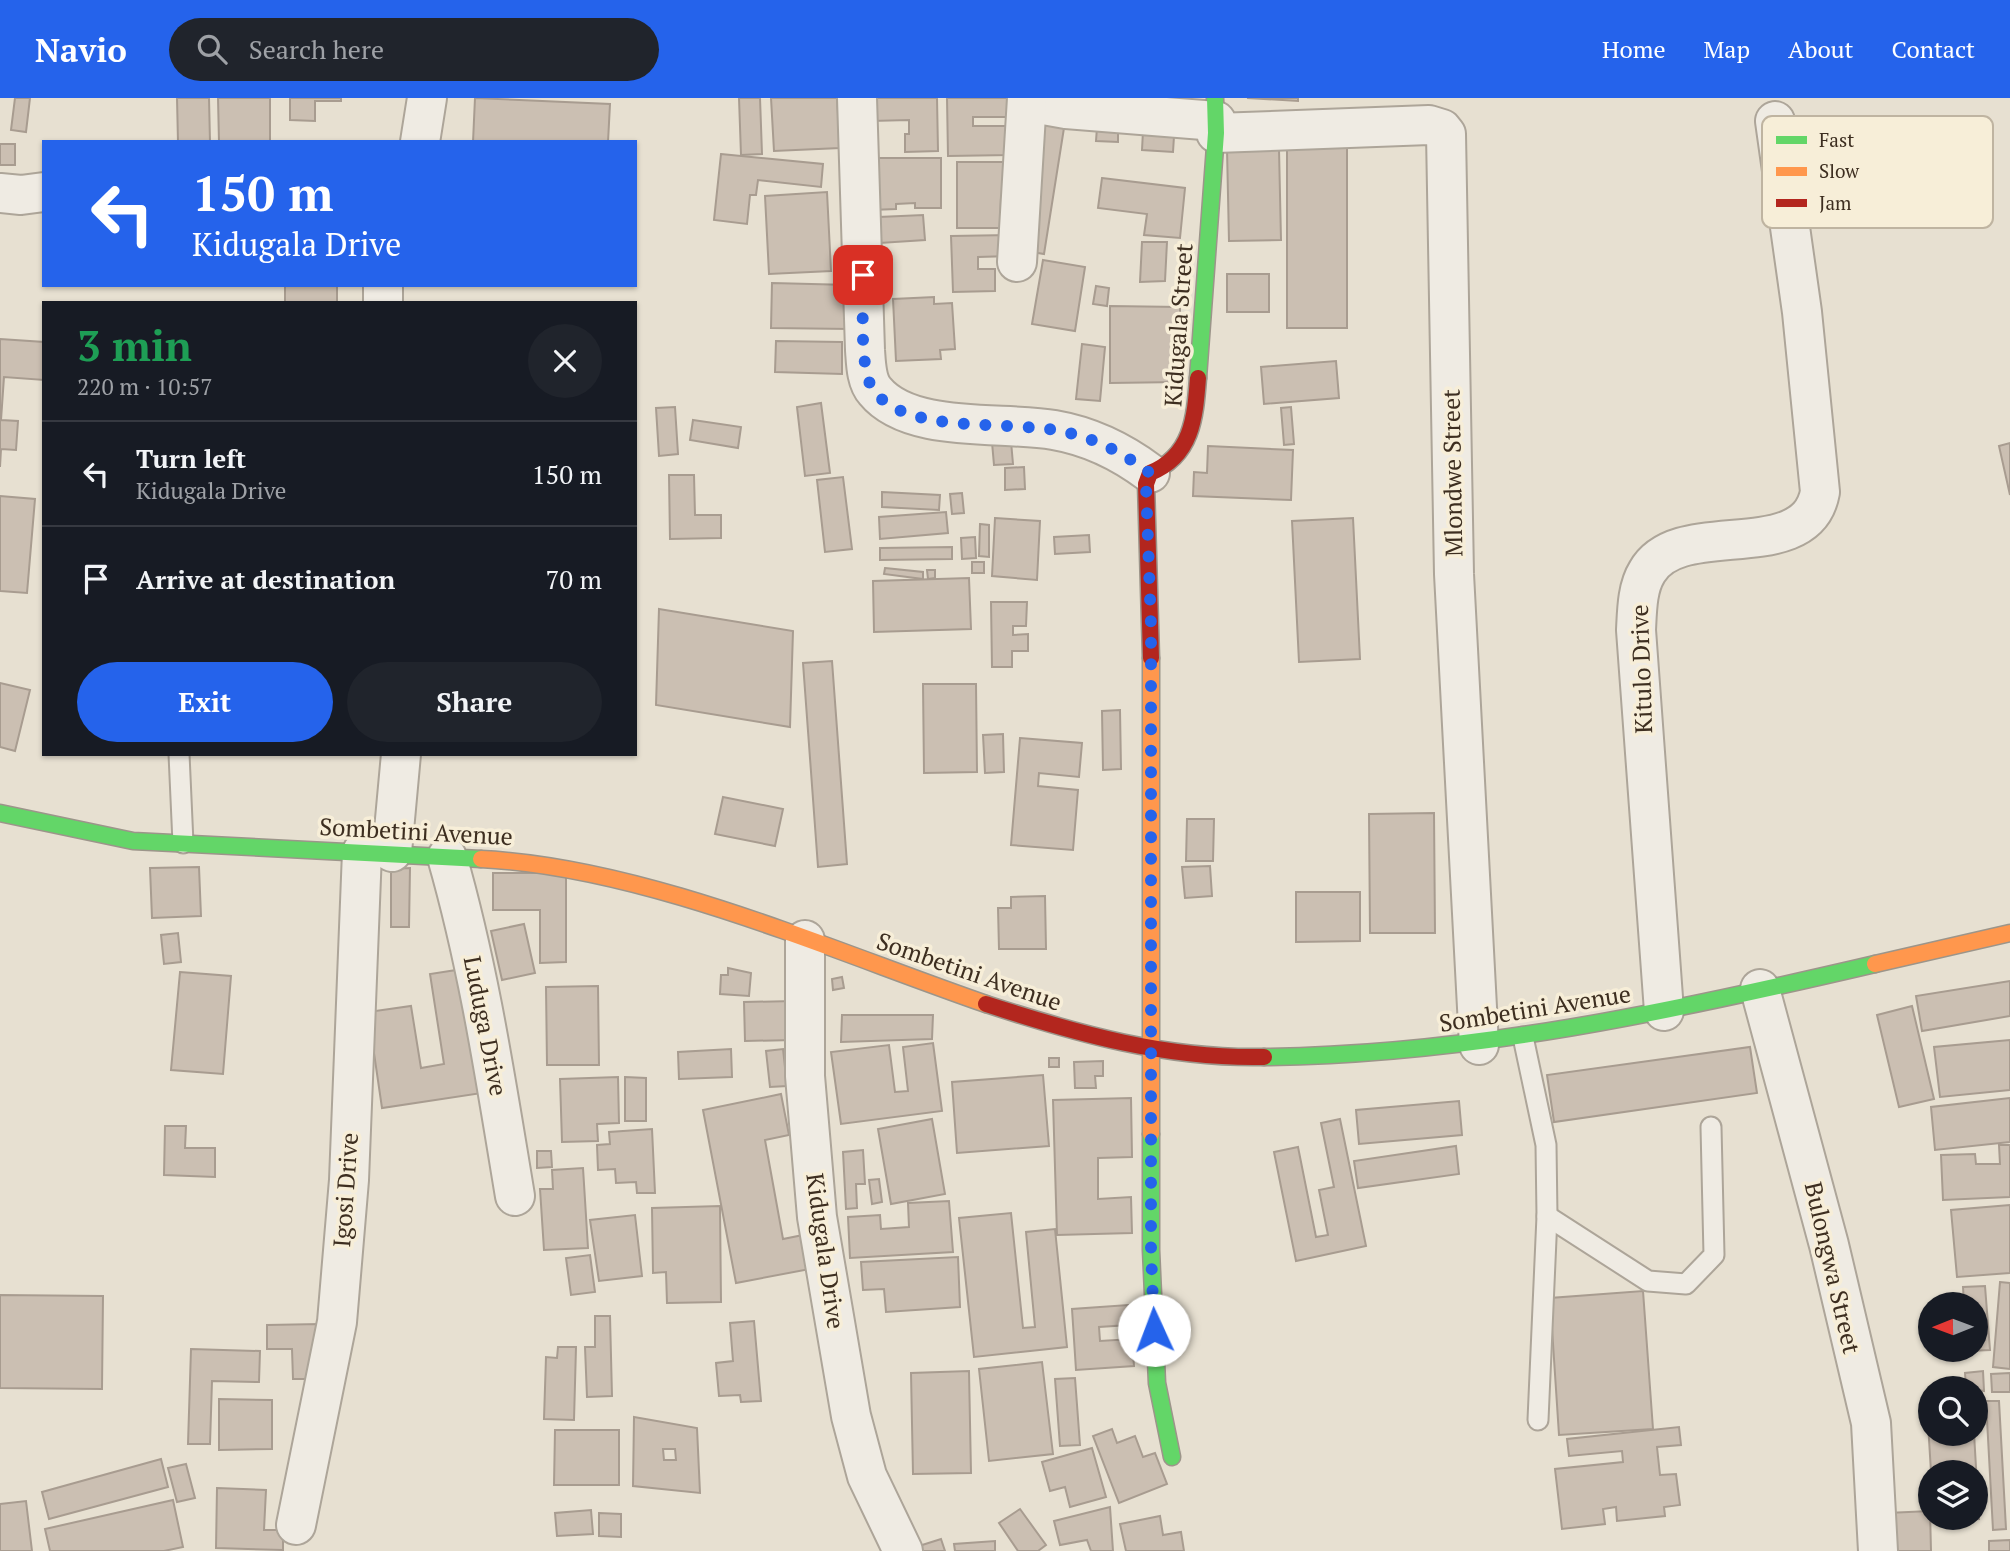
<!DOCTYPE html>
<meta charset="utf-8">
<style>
body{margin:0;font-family:"PT Serif",serif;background:#20242c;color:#f1f3f6;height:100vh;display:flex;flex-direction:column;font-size:26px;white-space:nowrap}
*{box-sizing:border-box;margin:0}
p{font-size:23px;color:#9ea1a6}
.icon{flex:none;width:38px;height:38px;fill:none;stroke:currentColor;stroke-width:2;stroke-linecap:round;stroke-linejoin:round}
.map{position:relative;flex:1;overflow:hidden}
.details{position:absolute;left:42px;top:203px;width:595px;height:455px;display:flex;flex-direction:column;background:#171b24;border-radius:0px;box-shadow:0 2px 5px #0004}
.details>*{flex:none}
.hud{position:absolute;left:42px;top:42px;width:595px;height:147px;border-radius:0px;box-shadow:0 2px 5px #0004;background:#2563eb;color:#fff;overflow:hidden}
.needle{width:46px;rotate:269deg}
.fabs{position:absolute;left:1918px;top:1194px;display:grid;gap:14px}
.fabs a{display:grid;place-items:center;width:70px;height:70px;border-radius:50%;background:#171b24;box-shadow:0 2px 5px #0004;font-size:35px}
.pin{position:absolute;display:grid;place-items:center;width:60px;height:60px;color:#fff;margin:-30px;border-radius:14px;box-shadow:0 4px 10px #0006}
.me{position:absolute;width:77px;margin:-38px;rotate:358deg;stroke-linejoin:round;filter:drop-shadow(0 0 5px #0008)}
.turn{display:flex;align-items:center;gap:24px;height:147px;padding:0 35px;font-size:32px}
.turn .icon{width:91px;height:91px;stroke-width:2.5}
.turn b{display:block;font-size:49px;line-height:60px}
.round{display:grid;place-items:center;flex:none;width:74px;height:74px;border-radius:37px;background:#20242c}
.headline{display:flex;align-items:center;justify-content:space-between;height:119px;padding:0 35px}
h1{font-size:42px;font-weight:700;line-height:52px;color:#1e9e55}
.primary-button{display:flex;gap:14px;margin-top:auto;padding:14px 35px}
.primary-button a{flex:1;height:80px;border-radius:42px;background:#2563eb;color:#fff;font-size:28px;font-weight:700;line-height:80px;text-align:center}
.primary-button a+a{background:#20242c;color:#f1f3f6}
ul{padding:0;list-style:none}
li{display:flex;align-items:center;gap:21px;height:105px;padding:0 35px;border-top:2px solid #363941}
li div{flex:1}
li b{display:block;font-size:26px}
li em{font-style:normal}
header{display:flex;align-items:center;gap:42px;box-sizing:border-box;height:98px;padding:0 35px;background:#2563eb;color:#fff}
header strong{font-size:33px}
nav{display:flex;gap:38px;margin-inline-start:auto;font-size:24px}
.search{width:490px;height:63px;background:#20242c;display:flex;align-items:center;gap:18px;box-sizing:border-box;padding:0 24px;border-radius:38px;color:#9ea1a6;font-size:26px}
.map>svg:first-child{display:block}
.building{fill:#cbbfb2;stroke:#a89c90;stroke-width:2;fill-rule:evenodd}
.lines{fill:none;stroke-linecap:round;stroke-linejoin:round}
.lane-casing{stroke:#ada599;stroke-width:23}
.street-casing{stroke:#ada599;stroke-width:42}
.fast-casing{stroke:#9c958a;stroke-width:19}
.slow-casing{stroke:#9c958a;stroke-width:19}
.jam-casing{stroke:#9c958a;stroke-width:19}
.lane{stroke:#efebe3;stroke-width:19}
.street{stroke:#efebe3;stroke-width:38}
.fast{stroke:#63d668;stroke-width:16}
.slow{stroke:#ff974d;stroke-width:16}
.jam{stroke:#b3261e;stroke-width:16}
.route{stroke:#2563eb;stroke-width:12;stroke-dasharray:0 21.6}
.labels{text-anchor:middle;stroke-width:7;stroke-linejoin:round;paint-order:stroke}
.street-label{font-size:24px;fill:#3d2e20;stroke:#f7eed8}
.key{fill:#f7eed8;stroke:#bfb4a1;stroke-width:2}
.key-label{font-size:19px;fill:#3d2e20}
</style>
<header>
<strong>Navio</strong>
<div class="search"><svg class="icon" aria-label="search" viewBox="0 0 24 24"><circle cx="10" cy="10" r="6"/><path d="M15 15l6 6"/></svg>Search here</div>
<nav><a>Home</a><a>Map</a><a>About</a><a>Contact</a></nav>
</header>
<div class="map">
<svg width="2010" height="1453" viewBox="0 0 2010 1453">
<rect width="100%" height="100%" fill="#e7e0d1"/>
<!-- building -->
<g class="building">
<polygon points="15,0 30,0 26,34 11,32"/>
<polygon points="177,0 209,0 210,44 178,44"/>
<polygon points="218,0 270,0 270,44 219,44"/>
<polygon points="290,0 341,0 341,3 315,3 315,23 290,22"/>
<polygon points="475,0 610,6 608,44 473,44"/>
<polygon points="739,0 760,0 762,56 741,57"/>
<polygon points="771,0 837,0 840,50 774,53"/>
<polygon points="871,0 937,0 938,53 905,54 905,36 909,36 909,22 871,23"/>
<polygon points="947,0 1013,0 1013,19 973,19 973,28 1010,28 1010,57 948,58"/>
<polygon points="1247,0 1298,0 1298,3"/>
<polygon points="1099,2 1176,7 1173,54 1142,52 1143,33 1118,31 1118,44 1096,43"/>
<polygon points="1039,6 1067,11 1044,156 1015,151"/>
<polygon points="1287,44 1347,45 1347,230 1287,230"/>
<rect x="0" y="46" width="15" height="21"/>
<polygon points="1227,51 1279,51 1281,142 1229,143"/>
<polygon points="721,56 823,66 821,89 758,82 756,97 750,97 747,126 714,122"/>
<polygon points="863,60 941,60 941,110 915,110 915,105 896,106 896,111 871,112"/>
<polygon points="957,64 1011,64 1010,100 1001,99 1000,130 957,130"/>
<polygon points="1102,80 1185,90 1180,140 1144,137 1147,116 1098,110"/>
<polygon points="827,94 831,173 769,176 765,98"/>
<polygon points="923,117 925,142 880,145 879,119"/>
<polygon points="1010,137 1011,158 978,159 978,171 995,171 995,193 953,194 951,138"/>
<polygon points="1142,144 1167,144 1165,183 1140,184"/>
<polygon points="1043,162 1085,169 1075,233 1032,226"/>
<rect x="1227" y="176" width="42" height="38"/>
<polygon points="772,185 850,187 850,231 771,230"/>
<rect x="285" y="187" width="52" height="18"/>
<polygon points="1096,188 1109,190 1107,208 1093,206"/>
<polygon points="934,199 934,206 952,205 955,251 940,252 941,261 896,263 893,201"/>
<polygon points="1110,208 1180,209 1180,284 1110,285"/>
<polygon points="0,241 44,244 44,282 4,279 1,322 18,323 16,352 1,351 0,369"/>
<polygon points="776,243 842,244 842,276 775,274"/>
<polygon points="1082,246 1105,249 1100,303 1076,301"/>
<polygon points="1336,263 1339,300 1264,306 1261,269"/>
<polygon points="821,305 830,375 805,378 797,309"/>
<polygon points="675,309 678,356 659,358 656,310"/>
<polygon points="1291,309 1294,346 1284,347 1281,310"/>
<polygon points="693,322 741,329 738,350 690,342"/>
<polygon points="1010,332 1013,366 994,367 991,333"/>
<polygon points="2010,345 2010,397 1999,348"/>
<polygon points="1208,348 1293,352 1291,402 1193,398 1194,374 1207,375"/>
<polygon points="1024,369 1025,391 1005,392 1005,370"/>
<polygon points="669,377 694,377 695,417 721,417 721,440 670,441"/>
<polygon points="843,379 852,451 825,454 817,382"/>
<polygon points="882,394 940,397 939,412 882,409"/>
<polygon points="962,395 964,415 952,416 950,396"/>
<polygon points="0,398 35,401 27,495 0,493"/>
<polygon points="946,414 948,435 880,441 879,419"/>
<polygon points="995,420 1040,423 1037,482 992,478"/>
<polygon points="1353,420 1360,561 1299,564 1292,423"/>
<polygon points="980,426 989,427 989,459 979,458"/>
<polygon points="1089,437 1090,454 1055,456 1054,439"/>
<polygon points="975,439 976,460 962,461 961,440"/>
<polygon points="952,449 952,461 880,462 880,450"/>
<rect x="972" y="464" width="12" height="11"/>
<polygon points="885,470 923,474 923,481 884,476"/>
<polygon points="927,472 935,472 935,480 928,481"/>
<polygon points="969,480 971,531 874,534 873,483"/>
<polygon points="991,504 1027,504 1026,528 1013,528 1013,537 1028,536 1028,553 1012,553 1012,569 992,569"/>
<polygon points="659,511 793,533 790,629 656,607"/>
<polygon points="832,563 847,766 818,769 803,565"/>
<polygon points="0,585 30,592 15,653 0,649"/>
<polygon points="923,586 976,586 977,674 924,675"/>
<polygon points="1120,612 1121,671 1103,672 1102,613"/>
<polygon points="1003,636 1004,674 985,675 983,637"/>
<polygon points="1020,640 1082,645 1079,679 1039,675 1038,688 1078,692 1073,752 1011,747"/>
<polygon points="723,699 783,711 775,748 715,736"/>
<polygon points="1434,715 1435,835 1370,835 1369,716"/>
<polygon points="1187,721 1214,721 1213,763 1186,763"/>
<polygon points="1210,768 1212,798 1185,800 1182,769"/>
<polygon points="199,769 201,818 152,820 150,770"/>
<polygon points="410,770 409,829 391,829 391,771"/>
<polygon points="493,775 566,775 566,864 540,865 540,812 493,812"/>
<polygon points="1296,794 1360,794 1360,843 1296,844"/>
<polygon points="1045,798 1046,851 999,851 998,810 1011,810 1011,799"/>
<polygon points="524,826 535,875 502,882 491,833"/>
<polygon points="178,835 181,864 164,866 161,837"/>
<polygon points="728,870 751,875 749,898 720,896 721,877 728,877"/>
<polygon points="463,871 482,995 382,1010 368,914 411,908 421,970 444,966 430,876"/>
<polygon points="180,874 231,878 223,976 171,972"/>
<polygon points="842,879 844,890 833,892 832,881"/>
<polygon points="2010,883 2010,918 1922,933 1916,898"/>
<polygon points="598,888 599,967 547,967 546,889"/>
<polygon points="794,903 794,942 745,943 744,904"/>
<polygon points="1912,908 1934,1001 1899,1009 1877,917"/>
<polygon points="842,917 933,917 932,941 841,944"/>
<polygon points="2010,942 2010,992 1940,999 1934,949"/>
<polygon points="933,945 942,1013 841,1026 831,954 889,947 895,994 908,993 903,949"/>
<polygon points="1750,949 1757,995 1554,1024 1547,977"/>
<polygon points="731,951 732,979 679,981 678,954"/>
<polygon points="783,951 787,988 770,989 766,953"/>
<rect x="1049" y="960" width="10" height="9"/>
<polygon points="1103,963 1103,978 1095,978 1096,990 1075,990 1074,964"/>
<polygon points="1043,977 1049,1048 957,1055 952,984"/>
<polygon points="618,979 619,1025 597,1026 598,1043 562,1044 560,981"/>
<polygon points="625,979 646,980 646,1023 625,1023"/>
<polygon points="781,996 789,1037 765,1042 783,1141 808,1136 815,1170 736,1185 703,1012"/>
<polygon points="1131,1000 1132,1059 1098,1060 1098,1101 1131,1099 1132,1135 1057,1137 1053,1002"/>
<polygon points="2010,1000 2010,1044 1935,1052 1931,1009"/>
<polygon points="1459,1003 1462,1037 1359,1046 1356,1012"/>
<polygon points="932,1021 945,1096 891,1106 878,1031"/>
<polygon points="1340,1021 1366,1148 1296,1163 1274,1054 1298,1049 1316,1139 1328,1137 1319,1092 1334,1089 1321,1025"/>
<polygon points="165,1028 186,1028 185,1050 215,1050 215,1079 164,1077"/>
<polygon points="652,1031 655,1095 637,1095 636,1084 616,1085 615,1071 598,1072 597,1047 610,1046 609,1034"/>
<polygon points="1999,1047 2010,1047 2010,1099 1943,1102 1941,1057 1975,1056 1976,1066 2000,1066"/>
<polygon points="1456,1048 1459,1076 1358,1090 1354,1063"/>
<polygon points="863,1052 865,1086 856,1086 857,1110 846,1111 843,1054"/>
<polygon points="537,1053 551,1053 552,1069 537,1070"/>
<polygon points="583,1070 588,1150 544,1152 540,1091 553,1091 552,1072"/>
<polygon points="879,1081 882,1104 872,1106 869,1082"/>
<polygon points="949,1103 953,1154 850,1160 848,1119 880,1117 881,1131 909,1129 908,1105"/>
<polygon points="2010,1107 2010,1175 1957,1179 1951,1112"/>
<polygon points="720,1108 721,1204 667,1205 666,1174 653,1175 652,1110"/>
<polygon points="1011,1115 1023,1230 1035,1229 1026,1134 1055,1131 1067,1249 974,1259 959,1120"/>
<polygon points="635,1117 642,1178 599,1183 590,1122"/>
<polygon points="590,1157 595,1194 571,1197 566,1160"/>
<polygon points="958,1159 960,1209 886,1214 884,1191 863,1192 861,1164"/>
<polygon points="2000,1184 2010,1185 2010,1271 1993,1269"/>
<polygon points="1985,1188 1990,1252 1967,1253 1976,1251 1976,1206 1964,1206 1963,1189"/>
<polygon points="1643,1193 1653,1331 1559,1337 1550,1200"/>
<polygon points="0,1197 103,1198 102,1291 0,1290"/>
<polygon points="1128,1207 1129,1227 1099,1229 1100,1243 1132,1241 1134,1268 1076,1272 1072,1211"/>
<polygon points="595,1218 610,1218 612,1298 587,1299 585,1249 595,1249"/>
<polygon points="754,1223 761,1303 741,1304 740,1297 719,1298 716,1265 733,1263 730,1225"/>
<polygon points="320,1226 321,1281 293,1281 292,1251 267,1251 267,1227"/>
<polygon points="558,1249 576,1249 574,1322 544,1321 546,1259 557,1260"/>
<polygon points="191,1251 260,1253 259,1284 212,1283 210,1346 188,1346"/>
<polygon points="1042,1264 1053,1356 989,1363 979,1271"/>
<polygon points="969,1273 971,1375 913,1376 911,1275"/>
<polygon points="1983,1273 1984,1293 1966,1290 1965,1275"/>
<polygon points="2010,1275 2010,1294 1992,1294 1991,1276"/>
<polygon points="1075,1280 1080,1347 1060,1348 1055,1281"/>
<polygon points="219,1301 272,1302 272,1351 219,1352"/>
<polygon points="1986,1303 1999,1303 2006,1431 1993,1432"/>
<path d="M634,1319L697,1330L700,1395L633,1388ZM663,1351H675L676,1362H664Z"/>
<polygon points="1928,1325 1930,1335 1974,1335 1979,1421 1943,1423 1942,1419 1976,1419 1976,1374 1931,1374"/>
<polygon points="1679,1329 1681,1347 1657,1349 1660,1377 1676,1376 1680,1407 1664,1409 1665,1418 1617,1423 1616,1409 1603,1411 1605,1426 1562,1431 1555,1371 1623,1364 1622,1353 1569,1358 1567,1341"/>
<polygon points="1112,1331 1117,1345 1135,1338 1143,1359 1155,1355 1167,1386 1119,1405 1093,1338"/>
<polygon points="555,1332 619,1332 619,1387 554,1387"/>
<polygon points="1092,1350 1106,1399 1070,1409 1065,1389 1050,1393 1042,1364"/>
<polygon points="161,1361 168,1389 49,1421 42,1394"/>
<polygon points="186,1366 195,1400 177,1404 168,1370"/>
<polygon points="217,1390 266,1392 264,1432 283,1432 283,1452 216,1450"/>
<polygon points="173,1402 183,1449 164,1453 50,1453 45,1431"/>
<polygon points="26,1403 32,1453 0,1453 0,1406"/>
<polygon points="1110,1409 1113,1453 1091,1453 1087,1442 1060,1447 1054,1423"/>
<polygon points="1020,1411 1046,1447 1038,1453 1018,1453 999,1425"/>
<polygon points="591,1412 593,1436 557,1438 555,1415"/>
<polygon points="1930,1413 1931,1453 1888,1453 1887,1415"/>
<polygon points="599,1415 621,1416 621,1439 599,1438"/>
<polygon points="1160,1418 1163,1437 1181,1434 1184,1453 1126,1453 1120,1426"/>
<polygon points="941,1441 945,1453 920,1453 919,1448"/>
<polygon points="2010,1442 2010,1453 1989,1453 1989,1443"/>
<polygon points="995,1443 995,1453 955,1453 954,1446"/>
</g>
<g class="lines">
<!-- lane casing -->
<g class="lane-casing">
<g id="lane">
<polyline points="179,656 183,745"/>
<polyline points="1523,939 1546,1047 1547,1118 1538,1322"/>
<polyline points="1547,1118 1648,1183 1686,1186 1714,1157 1711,1029"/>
</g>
</g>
<!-- street casing -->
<g class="street-casing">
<g id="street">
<path d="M857,0L865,252C866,265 866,283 875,293C910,336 1003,323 1054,332C1089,338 1122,354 1150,375"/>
<polyline points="1027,4 1066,11 1216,23"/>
<polyline points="1216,35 1429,27 1442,31 1446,36 1454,476 1479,947"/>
<polyline points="420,44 427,0"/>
<polyline points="0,95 21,97 44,94"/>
<polyline points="1017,164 1027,0"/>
<polyline points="383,205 383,187"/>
<polyline points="392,754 401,656"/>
<path d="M447,759C479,870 496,984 515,1098"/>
<polyline points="805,842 805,978 817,1119 851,1318 867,1378 903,1453"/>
<polyline points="1760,891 1829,1147 1871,1325 1878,1453"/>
<path d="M1664,913L1636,532C1637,513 1637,490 1647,474C1679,417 1806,470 1820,394L1802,214L1775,23"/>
<polyline points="296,1427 337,1224 349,1082 362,754"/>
</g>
</g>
<!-- fast casing -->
<g class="fast-casing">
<g id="fast">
<polyline points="1198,280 1216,35 1215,0"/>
<polyline points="0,715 133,743 481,761"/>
<path d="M1264,959C1471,957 1674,913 1875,866"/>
<polyline points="1151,1036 1151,1152 1157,1285 1172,1359"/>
</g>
</g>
<!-- slow casing -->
<g class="slow-casing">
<g id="slow">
<polyline points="1151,560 1151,1036"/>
<path d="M481,761C645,769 830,852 986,906"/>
<polyline points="1875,866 2010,835"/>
</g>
</g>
<!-- jam casing -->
<g class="jam-casing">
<g id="jam">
<path d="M1151,560L1146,386L1150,375C1192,358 1195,320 1198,280"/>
<path d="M986,906C1078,936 1167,961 1264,959"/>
</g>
</g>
<!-- lane -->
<use href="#lane" class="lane"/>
<!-- street -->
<use href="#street" class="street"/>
<!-- fast -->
<use href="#fast" class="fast"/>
<!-- slow -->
<use href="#slow" class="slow"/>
<!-- jam -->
<use href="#jam" class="jam"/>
</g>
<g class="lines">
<!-- route -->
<path class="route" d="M863,177C864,204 858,272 874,293C907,336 1005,323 1054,332C1089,337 1122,354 1150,375L1146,387L1151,528V1152L1154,1232"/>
</g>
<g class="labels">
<!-- street labels -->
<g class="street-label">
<text transform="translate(1179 227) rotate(-86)" y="8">Kidugala Street</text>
<text transform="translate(1453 375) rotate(-91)" y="8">Mlondwe Street</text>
<text transform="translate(1642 571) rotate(-92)" y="8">Kitulo Drive</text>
<text transform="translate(416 734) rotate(3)" y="8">Sombetini Avenue</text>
<text transform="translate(969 874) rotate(19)" y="8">Sombetini Avenue</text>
<text transform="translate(1535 911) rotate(-9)" y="8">Sombetini Avenue</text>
<text transform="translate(485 928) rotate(79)" y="8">Luduga Drive</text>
<text transform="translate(346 1092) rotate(-86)" y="8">Igosi Drive</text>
<text transform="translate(825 1153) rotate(82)" y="8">Kidugala Drive</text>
<text transform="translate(1832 1170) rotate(77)" y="8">Bulongwa Street</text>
</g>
</g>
<!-- legend -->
<rect x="1762" y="18" width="231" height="112" rx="10" class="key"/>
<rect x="1776" y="38" width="31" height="8" fill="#63d668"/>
<rect x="1776" y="69" width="31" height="9" fill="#ff974d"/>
<rect x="1776" y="101" width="31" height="8" fill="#b3261e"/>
<g class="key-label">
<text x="1819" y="49">Fast</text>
<text x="1819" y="80">Slow</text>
<text x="1819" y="112">Jam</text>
</g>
</svg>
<div class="fabs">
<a><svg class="needle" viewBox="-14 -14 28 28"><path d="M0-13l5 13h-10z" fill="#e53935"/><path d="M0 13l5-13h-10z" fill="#9ea1a6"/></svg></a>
<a><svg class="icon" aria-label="search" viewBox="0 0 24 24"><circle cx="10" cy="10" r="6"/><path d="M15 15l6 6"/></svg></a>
<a><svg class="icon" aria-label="layers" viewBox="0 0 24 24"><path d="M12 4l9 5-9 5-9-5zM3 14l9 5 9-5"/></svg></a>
</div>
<div class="pin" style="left:863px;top:177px;background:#d93025"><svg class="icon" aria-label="arrive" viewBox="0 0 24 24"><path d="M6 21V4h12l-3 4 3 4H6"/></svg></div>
<svg class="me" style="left:1154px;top:1232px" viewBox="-20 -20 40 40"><circle r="19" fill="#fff"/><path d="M0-13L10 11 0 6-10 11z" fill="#2563eb"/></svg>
<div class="hud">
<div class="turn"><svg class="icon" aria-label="left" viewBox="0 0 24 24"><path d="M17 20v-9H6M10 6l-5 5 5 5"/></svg><div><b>150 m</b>Kidugala Drive</div></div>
</div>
<section class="details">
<div class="headline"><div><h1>3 min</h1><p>220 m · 10:57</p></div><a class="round"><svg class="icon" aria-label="close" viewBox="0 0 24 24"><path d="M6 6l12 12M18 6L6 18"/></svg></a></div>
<ul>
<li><svg class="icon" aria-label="left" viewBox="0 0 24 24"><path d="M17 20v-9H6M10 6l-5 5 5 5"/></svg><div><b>Turn left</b><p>Kidugala Drive</p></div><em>150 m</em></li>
<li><svg class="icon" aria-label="arrive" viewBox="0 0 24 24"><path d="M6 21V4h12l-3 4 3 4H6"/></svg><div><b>Arrive at destination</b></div><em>70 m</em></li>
</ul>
<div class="primary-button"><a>Exit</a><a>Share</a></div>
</section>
</div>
